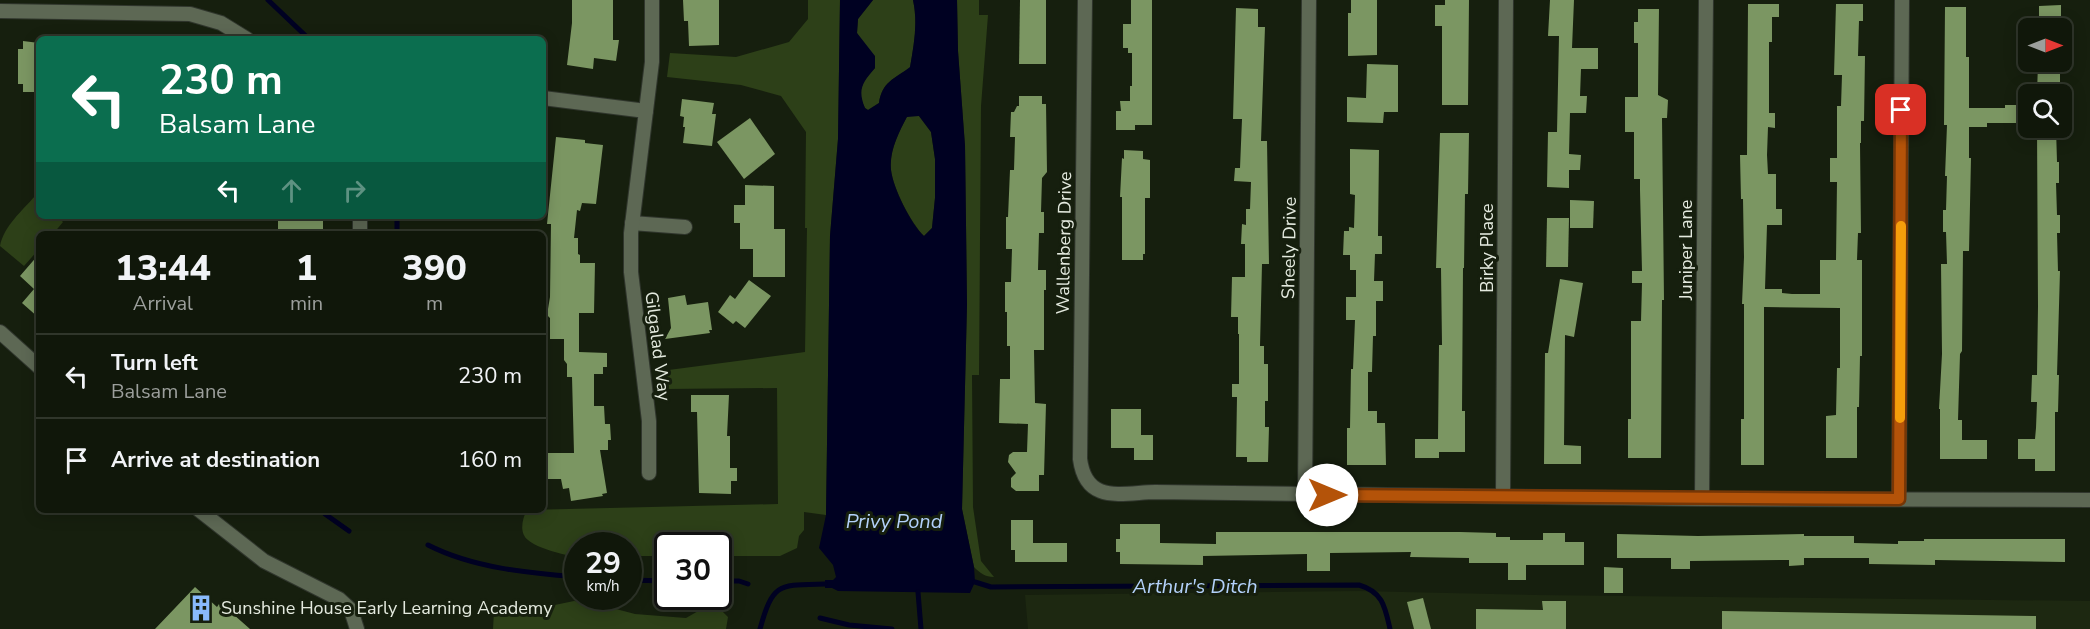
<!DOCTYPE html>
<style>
body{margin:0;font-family:"Nunito Sans",sans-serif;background:#192013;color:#f1f3f6;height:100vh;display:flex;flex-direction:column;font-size:22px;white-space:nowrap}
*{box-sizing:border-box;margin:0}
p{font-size:20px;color:#9c9f9c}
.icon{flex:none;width:33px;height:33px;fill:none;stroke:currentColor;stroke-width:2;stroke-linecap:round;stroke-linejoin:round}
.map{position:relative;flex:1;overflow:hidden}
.details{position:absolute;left:36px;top:231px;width:510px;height:282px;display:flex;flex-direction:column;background:#10170a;border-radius:9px;box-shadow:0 3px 15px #0003,0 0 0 2px #30362b}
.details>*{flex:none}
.top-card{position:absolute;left:36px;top:36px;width:510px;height:183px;border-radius:9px;box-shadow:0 3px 15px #0003,0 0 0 2px #30362b;background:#0b6e4f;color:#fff;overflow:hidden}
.needle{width:39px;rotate:90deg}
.fabs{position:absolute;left:2018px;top:18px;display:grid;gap:12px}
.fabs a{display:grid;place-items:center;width:54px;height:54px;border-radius:9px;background:#10170a;box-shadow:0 3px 15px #0003,0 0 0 2px #30362b;font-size:30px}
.speed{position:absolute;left:564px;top:532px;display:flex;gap:12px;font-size:30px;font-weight:700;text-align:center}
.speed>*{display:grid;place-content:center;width:78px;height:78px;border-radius:50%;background:#10170a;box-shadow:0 3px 15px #0003,0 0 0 2px #30362b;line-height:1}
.speed small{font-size:15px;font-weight:400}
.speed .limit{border:3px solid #111;border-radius:9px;background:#fff;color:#111}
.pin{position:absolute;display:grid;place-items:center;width:51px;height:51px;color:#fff;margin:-26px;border-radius:12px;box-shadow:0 3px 9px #0006}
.me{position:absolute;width:66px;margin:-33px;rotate:90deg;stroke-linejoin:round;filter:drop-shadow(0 0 4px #0008)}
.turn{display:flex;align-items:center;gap:21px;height:126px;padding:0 24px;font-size:27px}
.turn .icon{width:78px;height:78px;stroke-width:2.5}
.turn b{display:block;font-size:42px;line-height:51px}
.lanes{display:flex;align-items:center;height:57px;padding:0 24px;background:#0003;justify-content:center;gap:30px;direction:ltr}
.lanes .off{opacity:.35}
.eta{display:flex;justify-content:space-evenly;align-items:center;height:102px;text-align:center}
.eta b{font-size:36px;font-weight:800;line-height:42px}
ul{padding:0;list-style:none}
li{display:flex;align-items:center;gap:18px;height:84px;padding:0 24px;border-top:2px solid #30362b}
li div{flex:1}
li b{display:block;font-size:22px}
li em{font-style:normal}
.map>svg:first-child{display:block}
.built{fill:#1d2811}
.green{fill:#2d4018}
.water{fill:#000122;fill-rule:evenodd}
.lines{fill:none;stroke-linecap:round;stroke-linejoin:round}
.stream{stroke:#000122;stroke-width:5}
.building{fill:#7b9662}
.street-casing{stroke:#30362d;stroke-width:16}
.street{stroke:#5d6854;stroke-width:14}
.route-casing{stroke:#753606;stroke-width:15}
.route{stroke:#b45309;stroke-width:10}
.slow{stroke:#f59e0b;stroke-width:10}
.labels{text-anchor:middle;stroke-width:6;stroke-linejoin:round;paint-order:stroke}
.street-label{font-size:18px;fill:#e4eadf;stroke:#161f0e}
.poi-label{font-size:18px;fill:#e4eadf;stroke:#161f0e;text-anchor:start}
.water-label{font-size:20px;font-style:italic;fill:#b3d1fa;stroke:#161f0e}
</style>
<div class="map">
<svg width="2090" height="629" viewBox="0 0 2090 629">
<rect width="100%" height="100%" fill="#161f0e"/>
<!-- built -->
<polygon class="built" points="1359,591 1537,595 2090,601 2090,629 1028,629 1025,595"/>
<!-- green -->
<g class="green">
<path d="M808,0H840L838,139L830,236L826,515L804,512V530L799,536L797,548L780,556H719L718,546H668L667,556H629L628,546H578L577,556C565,556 537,548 528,540C519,533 522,519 527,510L778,504L777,388L664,389L661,371L805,352L807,228H805L806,132L781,96L741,85L667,77L670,53L736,57L789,42L808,19Z"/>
<path d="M873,0H913C918,23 914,44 910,68C894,79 882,82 879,103L868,110L865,108L859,96L864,80L875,68L857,33L858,19Z"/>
<path d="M957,0H979V15H988L981,106L979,375H972L973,507L981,561L994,577C985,577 980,573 974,567L962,509L967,304L965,146L958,51Z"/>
<path d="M907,116H919L931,132L935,159V198L932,228L924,236C911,223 893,188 891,170C889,151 899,132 907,116Z"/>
<path d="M35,196L39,200V216H57L63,222L53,234H39V249L24,266L0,246C4,226 22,211 35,196Z"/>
<polygon points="574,601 597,604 635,614 686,618 700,610 722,611 728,617 726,629 493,629 494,611 545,607"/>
</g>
<!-- water -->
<path class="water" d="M840,0H873L858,19L857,33L875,56V68C863,82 857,89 865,108L868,110L879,103C882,82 894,79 910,67C914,44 918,23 913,0H957L958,51L965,146L967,304L962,509L974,567L975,582L970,593L838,591L832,588H825V580H833L836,577L833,565L819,548L826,515L830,236L838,139ZM919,116L931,132L935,159V198L932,228L924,236C911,224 893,188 891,170C889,151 899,132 907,117Z"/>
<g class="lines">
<!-- stream -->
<g class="stream">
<polyline points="268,0 309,39"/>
<polyline points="397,216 397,234"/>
<polyline points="325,510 325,514 349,531"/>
<path d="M428,545C473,568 528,573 578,577"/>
<polyline points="628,580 668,581"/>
<polyline points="718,581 739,581 748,584"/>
<path d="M975,582L991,587L1359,585C1383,592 1385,607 1390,629"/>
<polyline points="918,592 921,629"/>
<polyline points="820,618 849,625 892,629"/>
<path d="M760,629C773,582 779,585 825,584"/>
</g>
</g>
<!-- building -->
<g class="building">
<polygon points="572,0 613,0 613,40 619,40 616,61 594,58 593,69 567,65 572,23"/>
<polygon points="683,0 719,0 719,45 689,46 688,21 684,21"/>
<polygon points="1020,0 1046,0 1046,64 1019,64"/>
<polygon points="1131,0 1152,0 1152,125 1135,125 1135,130 1116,130 1116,111 1121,111 1120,101 1130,101 1130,86 1132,86 1132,53 1128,53 1128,48 1123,48 1123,24 1131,24"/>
<polygon points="1351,0 1377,0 1377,55 1348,56 1348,13 1351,13"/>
<polygon points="1445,0 1469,0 1468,105 1442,105 1442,26 1435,26 1435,5 1445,5"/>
<polygon points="1550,0 1574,0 1572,48 1598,48 1598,69 1581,69 1580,96 1587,96 1586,113 1570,113 1569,154 1581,155 1580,170 1569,170 1569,188 1547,187 1548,132 1557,132 1559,36 1548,36"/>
<polygon points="1748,4 1779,4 1779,17 1772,17 1772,42 1769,42 1769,113 1775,113 1775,128 1768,127 1767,155 1768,174 1776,174 1776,209 1782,209 1782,225 1767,225 1765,289 1782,289 1782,293 1792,294 1820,294 1820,260 1836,260 1837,182 1830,182 1830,158 1837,158 1837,106 1841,106 1842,75 1834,75 1836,4 1863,4 1863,21 1859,21 1858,56 1865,56 1864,121 1861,121 1861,143 1860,143 1861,233 1858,233 1857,260 1862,260 1862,356 1860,356 1859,407 1857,407 1857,458 1826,458 1826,416 1836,415 1837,368 1840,368 1840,308 1764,307 1764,465 1741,465 1741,419 1744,419 1744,304 1742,304 1744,257 1743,199 1741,199 1740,155 1747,155"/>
<polygon points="2061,5 2061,27 2039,28 2039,6"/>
<polygon points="1945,7 1966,7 1966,57 1969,57 1969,108 2005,108 2005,105 2024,105 2024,123 1987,123 1987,127 1969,127 1969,158 1971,158 1969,251 1963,251 1962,351 1960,354 1958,420 1962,420 1962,440 1987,440 1987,459 1940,459 1940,409 1939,409 1942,354 1941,264 1947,264 1946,232 1943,232 1943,210 1946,210 1947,176 1945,176 1947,125 1944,125"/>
<polygon points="1236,8 1258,9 1258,27 1265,27 1261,141 1267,141 1269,264 1262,264 1260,346 1264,346 1264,364 1268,364 1268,401 1265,401 1265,427 1269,427 1268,462 1247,462 1247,457 1236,457 1237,397 1232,397 1232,384 1239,384 1239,334 1238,334 1238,317 1231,317 1232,277 1245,277 1245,244 1241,244 1242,224 1246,225 1246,209 1250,209 1251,182 1234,181 1235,168 1240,168 1242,119 1233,119"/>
<polygon points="1638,9 1659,9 1658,95 1668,100 1667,118 1662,118 1664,300 1662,300 1661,458 1628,458 1628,419 1631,419 1631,321 1641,321 1642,283 1632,283 1632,271 1642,271 1640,190 1640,179 1634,179 1634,132 1625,132 1625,97 1638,97 1638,43 1634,43 1634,22 1638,22"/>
<polygon points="23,41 39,43 39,90 35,90 35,92 23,92 23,84 18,84 18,49 23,49"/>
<polygon points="2038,62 2060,62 2060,94 2037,94"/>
<polygon points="1367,64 1398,65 1398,112 1384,112 1383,123 1347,122 1347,97 1366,98"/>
<polygon points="1019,96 1042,96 1042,104 1046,104 1047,172 1042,178 1041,212 1044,212 1044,233 1039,233 1038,270 1046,270 1046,290 1044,290 1044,350 1034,350 1035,403 1046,404 1044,475 1039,475 1039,491 1016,491 1011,487 1011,478 1016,473 1008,462 1009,455 1013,452 1027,452 1028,424 999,423 1000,379 1010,379 1010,346 1007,346 1007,312 1005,312 1005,282 1011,282 1012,249 1006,249 1006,217 1008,217 1010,170 1014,170 1015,137 1010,137 1011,112 1014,112 1017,106 1019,106"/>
<polygon points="682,99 714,103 712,114 716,114 712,146 683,143 685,127 683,127 684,117 680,116"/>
<polygon points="750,118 775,154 744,179 717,142"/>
<polygon points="2037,128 2056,128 2057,162 2059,162 2059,183 2056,183 2057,215 2060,215 2060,233 2057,233 2058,271 2060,271 2057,375 2059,375 2058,412 2055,412 2055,471 2035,471 2035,459 2018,459 2018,439 2035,439 2036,428 2037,402 2031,402 2032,375 2037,375 2038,306"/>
<polygon points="1440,133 1469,133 1468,194 1465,194 1464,268 1463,268 1462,411 1465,411 1465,452 1439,452 1439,458 1415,458 1415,439 1438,439 1439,345 1442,345 1441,268 1436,268"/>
<polygon points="556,137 585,140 585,143 603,145 596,204 582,203 580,211 577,210 574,238 578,238 578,254 580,255 580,263 595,263 594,313 579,313 579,352 607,353 607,367 603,367 603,374 594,374 594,406 604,406 605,424 610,424 611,440 608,440 608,450 600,450 607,493 602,494 603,496 571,501 569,488 563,489 561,479 543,479 543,453 574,453 572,377 567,377 567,364 564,360 564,339 550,339 550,318 547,315 550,297 551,224 547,224"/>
<polygon points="1350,149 1379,150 1378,236 1382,236 1382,254 1375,254 1374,281 1383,281 1383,301 1376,301 1376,336 1373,336 1372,372 1368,372 1368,411 1377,411 1377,423 1385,423 1386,465 1347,465 1347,428 1350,428 1351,369 1353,369 1355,320 1346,320 1346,297 1356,297 1356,270 1350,270 1350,255 1343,255 1344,231 1349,231 1349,227 1354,228 1355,195 1350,194"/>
<polygon points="1124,150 1143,151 1143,159 1150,160 1150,198 1145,198 1145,254 1143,254 1143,260 1122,260 1122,197 1120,197 1122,158 1124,159"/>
<polygon points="745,185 774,186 774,229 785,229 785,277 753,277 753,249 740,249 740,223 734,223 734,205 745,205"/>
<polygon points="1570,200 1594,201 1593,228 1570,228"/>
<polygon points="278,216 323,216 323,234 281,234 281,229 278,229"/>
<polygon points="1547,218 1569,218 1568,267 1546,267"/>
<polygon points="39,254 39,318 22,303 34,289 20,276"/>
<polygon points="1560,279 1583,283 1574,337 1565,335 1564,445 1581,446 1581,464 1544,464 1545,353 1548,353"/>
<polygon points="749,280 771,296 745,328 736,321 733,324 718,312 730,295 735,299"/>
<polygon points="685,295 687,305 708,302 712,330 709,330 710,333 665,339 671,328 668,298"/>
<polygon points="691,395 729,395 727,436 730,436 730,468 737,468 737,481 731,481 731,494 699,493 697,412 691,412"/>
<polygon points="1111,409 1141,409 1141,435 1153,435 1153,460 1134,460 1134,448 1111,448"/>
<polygon points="1011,520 1033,520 1033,543 1067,543 1067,562 1015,562 1015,550 1011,550"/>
<polygon points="1120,524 1160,524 1160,543 1216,544 1216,532 1460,532 1496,533 1496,537 1510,537 1510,540 1543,540 1543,533 1565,533 1565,542 1584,542 1584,565 1526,565 1526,580 1508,580 1508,563 1469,563 1469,558 1410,557 1411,552 1330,553 1330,571 1307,571 1307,554 1203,556 1203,565 1120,564 1120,552 1116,552 1116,539 1120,539"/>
<polygon points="1617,534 1698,536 1804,534 1804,536 1854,536 1854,543 1898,544 1898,541 1924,541 1924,539 2065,539 2065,562 1935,560 1935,565 1869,564 1869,558 1804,558 1804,565 1789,566 1789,560 1690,561 1690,569 1671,569 1671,558 1617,558"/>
<polygon points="1604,567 1623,568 1623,593 1604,593"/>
<polygon points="195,587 217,607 219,604 224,609 225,607 250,629 155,629"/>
<polygon points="1423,598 1431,629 1414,629 1407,602"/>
<polygon points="1542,601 1566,601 1566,629 1476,629 1476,609 1543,610"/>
<polygon points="1722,611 2036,616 2036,629 1722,629"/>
</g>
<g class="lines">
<!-- street casing -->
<g class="street-casing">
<g id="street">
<path d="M1085,0L1080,459C1086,504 1120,493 1155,492L1702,499L2090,500"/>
<polyline points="0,11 190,14 221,23 247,39"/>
<polyline points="543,98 646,111"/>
<polyline points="360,216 360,234"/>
<polyline points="632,223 685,227"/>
<polyline points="0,332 39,367"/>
<polyline points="649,473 649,421 631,272 631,233 652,62 652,0"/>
<polyline points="1305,495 1309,0"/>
<polyline points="1503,496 1506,0"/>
<polyline points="1702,499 1706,0"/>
<polyline points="1899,499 1902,0"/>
<polyline points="199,510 264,561 339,599 351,610 357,629"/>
</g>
</g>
<!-- street -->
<use href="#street" class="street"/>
</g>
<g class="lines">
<!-- route casing -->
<g class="route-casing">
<polyline id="route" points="1327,495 1899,499 1901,110"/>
</g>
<!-- route -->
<use href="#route" class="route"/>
<!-- slow -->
<polyline class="slow" points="1900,418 1901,226"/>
</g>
<!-- icons -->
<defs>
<g id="building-bare" transform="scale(2.07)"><path d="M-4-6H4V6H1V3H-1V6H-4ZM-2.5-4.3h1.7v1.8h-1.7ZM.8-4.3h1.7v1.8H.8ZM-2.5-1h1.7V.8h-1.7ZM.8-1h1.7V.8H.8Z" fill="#89bafc" stroke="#161f0e" stroke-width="2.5" paint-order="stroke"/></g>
</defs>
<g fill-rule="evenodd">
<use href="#building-bare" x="201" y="608"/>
</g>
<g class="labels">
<!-- street labels -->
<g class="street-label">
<text transform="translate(1064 243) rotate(-89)" y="6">Wallenberg Drive</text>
<text transform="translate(1289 248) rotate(-89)" y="6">Sheely Drive</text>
<text transform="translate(1487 248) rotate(-90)" y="6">Birky Place</text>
<text transform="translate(1686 250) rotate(-90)" y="6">Juniper Lane</text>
<text transform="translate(658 346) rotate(83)" y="6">Gilgalad Way</text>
</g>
<!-- poi labels -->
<g class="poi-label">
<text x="221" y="614">Sunshine House Early Learning Academy</text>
</g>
<!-- water labels -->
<g class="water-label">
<text x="894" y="528">Privy Pond</text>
<text x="1195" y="593">Arthur's Ditch</text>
</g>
</g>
</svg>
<div class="fabs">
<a><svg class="needle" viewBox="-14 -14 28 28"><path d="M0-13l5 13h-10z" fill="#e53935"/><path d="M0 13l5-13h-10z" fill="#9c9f9c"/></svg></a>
<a><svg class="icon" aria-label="search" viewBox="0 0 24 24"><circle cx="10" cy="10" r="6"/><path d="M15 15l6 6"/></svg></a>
</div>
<div class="speed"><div>29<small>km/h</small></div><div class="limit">30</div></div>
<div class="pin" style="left:1901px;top:110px;background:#d93025"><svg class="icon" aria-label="arrive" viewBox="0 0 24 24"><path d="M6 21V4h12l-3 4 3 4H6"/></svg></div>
<svg class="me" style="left:1327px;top:495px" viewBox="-20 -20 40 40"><circle r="19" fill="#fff"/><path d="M0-13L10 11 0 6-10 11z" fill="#b45309"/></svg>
<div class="top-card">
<div class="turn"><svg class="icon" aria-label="left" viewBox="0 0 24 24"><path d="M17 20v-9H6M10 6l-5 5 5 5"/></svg><div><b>230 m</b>Balsam Lane</div></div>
<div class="lanes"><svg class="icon" aria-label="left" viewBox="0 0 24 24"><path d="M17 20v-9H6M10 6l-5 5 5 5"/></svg><svg class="icon off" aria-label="ahead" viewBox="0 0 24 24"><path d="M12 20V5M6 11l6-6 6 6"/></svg><svg class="icon off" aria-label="right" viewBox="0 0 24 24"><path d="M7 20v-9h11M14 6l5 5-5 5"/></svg></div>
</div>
<section class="details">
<div class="eta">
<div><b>13:44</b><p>Arrival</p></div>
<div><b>1</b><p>min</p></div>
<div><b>390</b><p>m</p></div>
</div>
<ul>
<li><svg class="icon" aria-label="left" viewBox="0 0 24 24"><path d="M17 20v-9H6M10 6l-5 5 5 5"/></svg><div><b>Turn left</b><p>Balsam Lane</p></div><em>230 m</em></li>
<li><svg class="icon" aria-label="arrive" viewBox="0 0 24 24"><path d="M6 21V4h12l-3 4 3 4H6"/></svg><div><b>Arrive at destination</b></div><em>160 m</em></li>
</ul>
</section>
</div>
